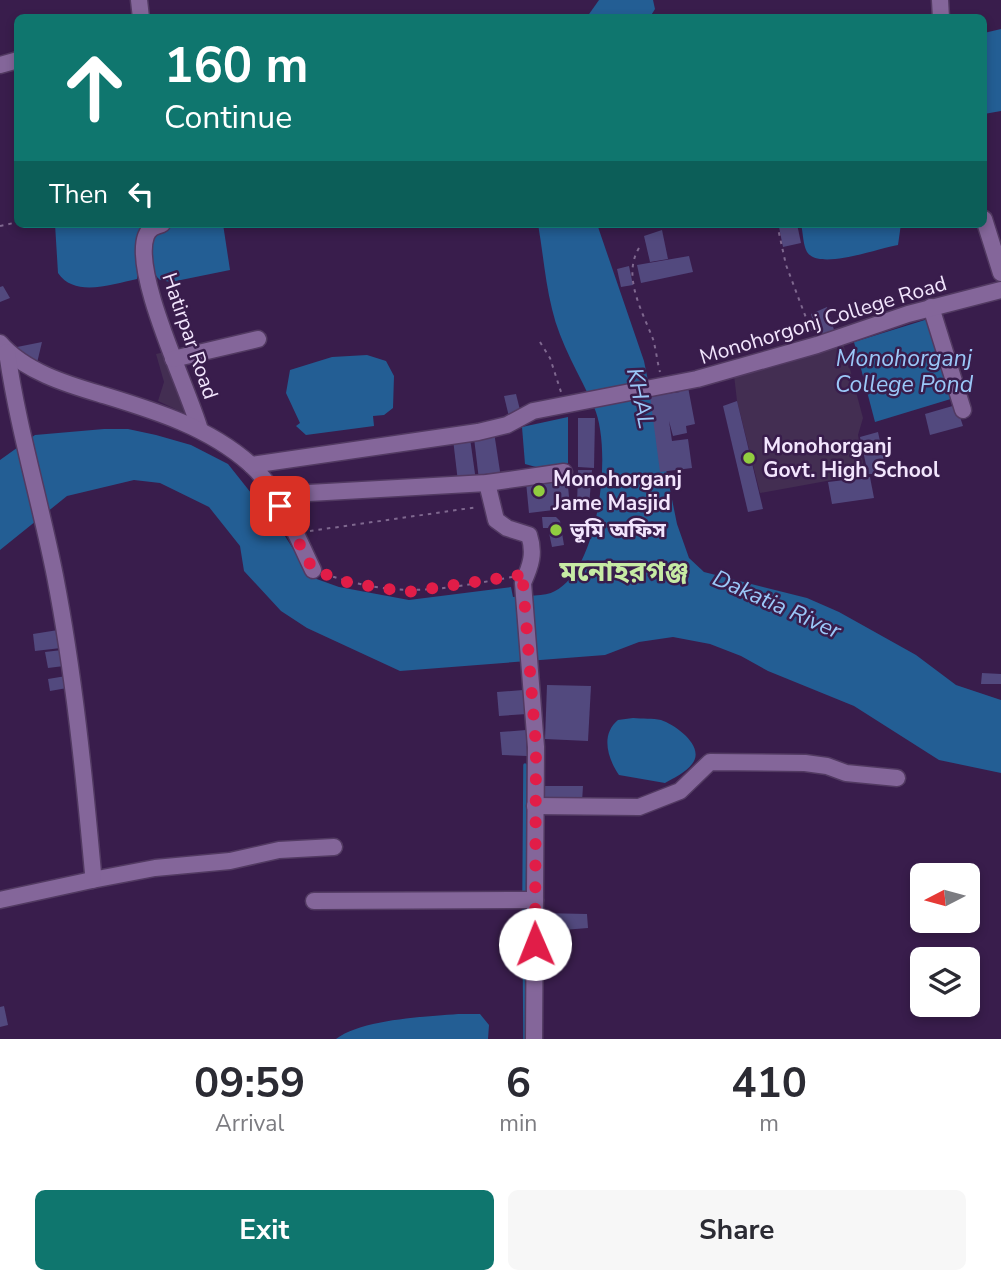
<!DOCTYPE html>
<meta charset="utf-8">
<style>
body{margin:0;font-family:"Nunito Sans","Noto Sans Bengali",sans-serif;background:#f7f7f7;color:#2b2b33;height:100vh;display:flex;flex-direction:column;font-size:26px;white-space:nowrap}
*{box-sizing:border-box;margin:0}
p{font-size:23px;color:#7c7c81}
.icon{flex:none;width:38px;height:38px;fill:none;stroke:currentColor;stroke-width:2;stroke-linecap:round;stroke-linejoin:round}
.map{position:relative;height:1039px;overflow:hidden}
.drawer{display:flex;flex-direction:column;background:#fff;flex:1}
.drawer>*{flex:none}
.guide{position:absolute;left:14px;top:14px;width:973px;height:214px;border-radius:10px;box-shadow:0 4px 10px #0003;background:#0f766e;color:#fff;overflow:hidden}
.needle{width:46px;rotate:264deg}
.fabs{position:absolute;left:910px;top:863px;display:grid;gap:14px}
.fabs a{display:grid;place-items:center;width:70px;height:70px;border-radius:10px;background:#fff;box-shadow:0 4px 10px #0003;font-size:35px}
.pin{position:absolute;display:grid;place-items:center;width:60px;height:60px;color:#fff;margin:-30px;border-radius:14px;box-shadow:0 4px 10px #0006}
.me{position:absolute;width:77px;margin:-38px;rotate:359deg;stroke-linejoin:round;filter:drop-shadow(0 0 5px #0008)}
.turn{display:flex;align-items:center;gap:24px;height:147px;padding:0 35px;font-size:32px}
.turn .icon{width:91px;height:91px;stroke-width:2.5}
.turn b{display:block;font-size:49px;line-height:60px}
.then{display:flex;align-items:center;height:66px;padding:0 35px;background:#0003;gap:14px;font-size:26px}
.eta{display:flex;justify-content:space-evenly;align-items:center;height:119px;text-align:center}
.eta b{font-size:42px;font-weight:700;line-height:49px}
.primary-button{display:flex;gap:14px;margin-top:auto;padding:14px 35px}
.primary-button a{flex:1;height:80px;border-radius:10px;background:#0f766e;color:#fff;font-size:28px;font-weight:700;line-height:80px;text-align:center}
.primary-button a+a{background:#f7f7f7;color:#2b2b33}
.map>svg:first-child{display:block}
.green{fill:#432e52}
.water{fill:#235e94}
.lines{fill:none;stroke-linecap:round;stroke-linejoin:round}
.stream{stroke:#235e94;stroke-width:3.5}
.building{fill:#52497e}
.minor-casing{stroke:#523a62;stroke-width:19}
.path{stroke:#7f688f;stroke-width:2;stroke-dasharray:3.5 5;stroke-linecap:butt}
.minor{stroke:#84669a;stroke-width:16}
.route{stroke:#e11d48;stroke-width:12;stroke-dasharray:0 21.6}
.poi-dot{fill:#91cd40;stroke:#391d4c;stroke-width:2.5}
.labels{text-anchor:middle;stroke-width:5;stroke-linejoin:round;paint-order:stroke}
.street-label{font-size:21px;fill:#f2e5fd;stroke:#391d4c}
.poi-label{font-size:21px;font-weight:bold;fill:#f2e5fd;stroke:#391d4c;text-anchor:start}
.water-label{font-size:23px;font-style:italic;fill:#9bc8f8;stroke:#391d4c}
.district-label{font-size:28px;font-weight:bold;fill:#c7eba4;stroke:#391d4c}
</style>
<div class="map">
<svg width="1001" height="1039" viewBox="0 0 1001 1039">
<rect width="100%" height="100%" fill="#391d4c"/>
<!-- green -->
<g class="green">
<polygon points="843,343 863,418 858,435 865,474 760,493 737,401 734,375"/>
<polygon points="169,351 192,417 158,401 164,382 156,354"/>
</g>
<!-- water -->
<g class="water">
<polygon points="599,0 653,0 655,9 650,17 587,17"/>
<polygon points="1001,29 1001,111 984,114 984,33"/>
<path d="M55,224H142L137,279C112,284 75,298 58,273Z"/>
<path d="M174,224H223L230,270L171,282L160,280C140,261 148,231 174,224Z"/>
<path d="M538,224H597L644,361L677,524L689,558L704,572L807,598L839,612L916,655L956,685L1001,700V773L939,760L854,706L768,671L741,656L710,644L673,637L639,642L605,655L400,671L307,628L281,611L244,571L240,546L209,507L160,483L134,480L67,496L0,550V460L35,435L104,429H128L156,435L191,445L228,464L283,533L311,577L339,587L409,600L511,587L513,597C525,595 545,597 555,591C599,569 613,450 594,407C580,375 560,344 552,309C545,281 543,252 538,224Z"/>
<path d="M801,224H901L898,245C879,248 819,271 807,252C803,245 803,232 801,224Z"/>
<polygon points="928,319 954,398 875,422 854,342"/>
<polygon points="367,355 386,361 394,376 393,408 384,415 373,416 374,426 306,435 296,426 300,423 286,393 290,370 332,357"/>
<path d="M568,417V463C552,471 542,469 525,464L522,427Z"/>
<path d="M633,718C642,719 653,718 661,720C676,725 706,747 692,764C686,772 674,778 665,783L619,775C608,759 600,735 618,720Z"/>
<path d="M458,1014H480L489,1025L488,1039H336C363,1019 423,1017 458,1014Z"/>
</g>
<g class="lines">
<!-- stream -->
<g class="stream">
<polyline points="524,897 525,765"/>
<polyline points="524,905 525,1039"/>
</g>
</g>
<!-- building -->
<g class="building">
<polygon points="797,224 801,243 783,247 779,227"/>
<polygon points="662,230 668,259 650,262 644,236"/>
<polygon points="689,256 693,272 641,283 637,265"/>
<polygon points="629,266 633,285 621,287 617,269"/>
<polygon points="3,286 10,298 0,302 0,287"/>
<polygon points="827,307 835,333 818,339 811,314"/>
<polygon points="42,342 37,363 12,348"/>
<polygon points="688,387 695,424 686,426 687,433 673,436 669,421 672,441 688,439 692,468 660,472 650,396 680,392 679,389"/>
<polygon points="516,394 521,414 510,421 504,396"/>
<polygon points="737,401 763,509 748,512 723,406"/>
<polygon points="956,405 963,426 930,435 925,414"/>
<polygon points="578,418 595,418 594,468 578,467"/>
<polygon points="494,432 501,478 479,480 474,438"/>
<polygon points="878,432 887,474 868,474 860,437"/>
<polygon points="470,438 476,481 458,482 453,439"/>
<polygon points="578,470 592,470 589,506 577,506"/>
<polygon points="567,475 570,508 529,513 526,482"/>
<polygon points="870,477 874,498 832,504 828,482"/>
<polygon points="542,517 556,517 560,521 564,545 552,547 548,528 543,528"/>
<polygon points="58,630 61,648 35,651 33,634"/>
<polygon points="62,650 64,666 48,668 45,652"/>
<polygon points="982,673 1001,674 1001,684 981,684"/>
<polygon points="66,676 67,688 50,691 48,679"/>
<polygon points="547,685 591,686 588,741 545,739"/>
<polygon points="523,690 527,714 499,716 497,692"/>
<polygon points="526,730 527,756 502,755 500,732"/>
<polygon points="541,786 583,786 582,802 542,802"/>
<polygon points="541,913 587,914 588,928 563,930 563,947 544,946"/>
<polygon points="4,1006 8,1025 0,1027 0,1007"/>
</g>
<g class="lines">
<!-- minor casing -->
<g class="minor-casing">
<g id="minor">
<polyline points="139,0 141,18"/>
<polyline points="940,0 941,18"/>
<polyline points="0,65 18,60"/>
<polyline points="984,219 1001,273"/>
<path d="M162,224C155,226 149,228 146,236C132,274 188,388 200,430"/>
<polyline points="931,307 963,410"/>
<path d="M0,343C24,371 66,384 100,394C152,410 207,426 250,464C279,490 296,535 313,570"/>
<polyline points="173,359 258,339"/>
<polyline points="251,465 478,432 507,425 533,411 697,379 817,345 908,314 1001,290"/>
<path d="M487,483L496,520L507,528L529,535C535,553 531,565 523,583L536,747L534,1039"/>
<polyline points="273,495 487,483 564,472"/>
<polyline points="535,806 639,807 680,791 710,762 805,763 827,766 846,773 897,778"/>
<polyline points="92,880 155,868 230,861 279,850 334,847"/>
<path d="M0,900L92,880L93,873C84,774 74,674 55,576C40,500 18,429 7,352"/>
<polyline points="314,901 535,900"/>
</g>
</g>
<!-- path -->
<g class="path">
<polyline points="777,224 786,265 811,331"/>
<polyline points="0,226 18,222"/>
<path d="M639,248C622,276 642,311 653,339C656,349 657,361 660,372"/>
<polyline points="540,342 550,358 561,392"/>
<polyline points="310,531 478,507"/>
<path d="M325,574C398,599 439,590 512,577"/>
</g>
<!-- minor -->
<use href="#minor" class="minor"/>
</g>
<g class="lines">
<!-- route -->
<polyline class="route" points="280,506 313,570 350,583 408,592 527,574 523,583 536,747 535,944"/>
</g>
<!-- markers -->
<g class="poi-dot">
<circle cx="749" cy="458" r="7"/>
<circle cx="539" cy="491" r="7"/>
<circle cx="556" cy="530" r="7"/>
</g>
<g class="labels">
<!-- street labels -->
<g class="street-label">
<text transform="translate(823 320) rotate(-17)" y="7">Monohorgonj College Road</text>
<text transform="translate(190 336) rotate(71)" y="7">Hatirpar Road</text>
</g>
<!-- poi labels -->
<g class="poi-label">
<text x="763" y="453">Monohorganj<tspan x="763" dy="24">Govt. High School</tspan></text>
<text x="553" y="486">Monohorganj<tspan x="553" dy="24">Jame Masjid</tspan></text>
<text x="570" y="537">ভূমি অফিস</text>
</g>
<!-- water labels -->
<g class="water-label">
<text x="904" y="366">Monohorganj<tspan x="904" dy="26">College Pond</tspan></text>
<text transform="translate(641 398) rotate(78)" y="8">KHAL</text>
<text transform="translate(777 604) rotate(24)" y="8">Dakatia River</text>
</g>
<!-- district labels -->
<g class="district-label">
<text x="624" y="581">মনোহরগঞ্জ</text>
</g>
</g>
</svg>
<div class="fabs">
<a><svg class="needle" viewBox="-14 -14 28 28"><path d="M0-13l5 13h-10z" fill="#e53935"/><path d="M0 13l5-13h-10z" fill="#7c7c81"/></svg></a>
<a><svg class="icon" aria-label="layers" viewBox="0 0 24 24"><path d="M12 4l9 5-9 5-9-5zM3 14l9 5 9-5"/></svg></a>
</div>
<div class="pin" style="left:280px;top:506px;background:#d93025"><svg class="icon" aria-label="arrive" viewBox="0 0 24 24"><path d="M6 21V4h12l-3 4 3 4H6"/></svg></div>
<svg class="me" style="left:535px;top:944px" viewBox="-20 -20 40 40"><circle r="19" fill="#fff"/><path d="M0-13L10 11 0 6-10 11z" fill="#e11d48"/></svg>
<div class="guide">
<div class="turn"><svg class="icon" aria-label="ahead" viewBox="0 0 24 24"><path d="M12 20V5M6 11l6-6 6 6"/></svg><div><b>160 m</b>Continue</div></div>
<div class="then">Then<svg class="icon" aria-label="left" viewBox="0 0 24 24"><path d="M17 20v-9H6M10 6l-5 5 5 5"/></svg></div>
</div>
</div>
<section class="drawer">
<div class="eta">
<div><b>09:59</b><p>Arrival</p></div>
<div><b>6</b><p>min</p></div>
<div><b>410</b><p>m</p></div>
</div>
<div class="primary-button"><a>Exit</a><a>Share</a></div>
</section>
